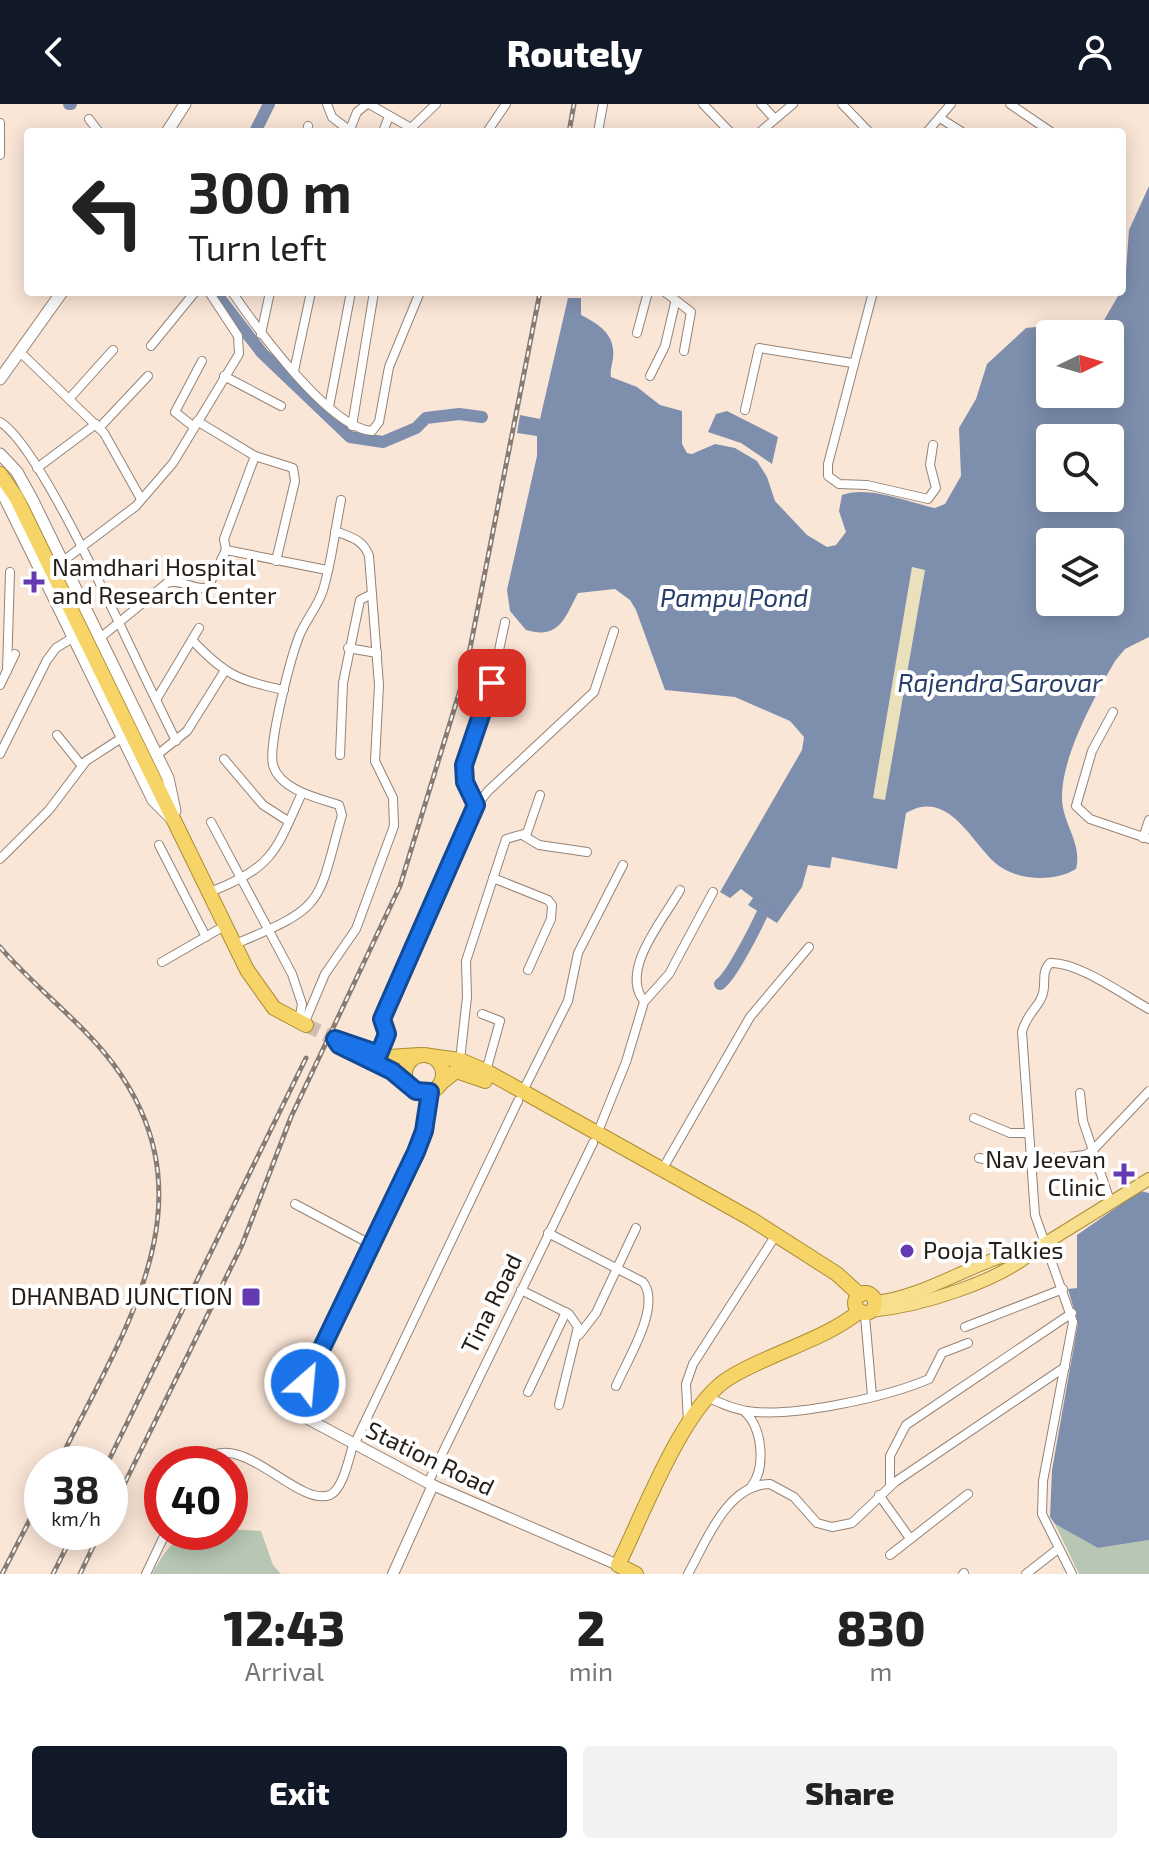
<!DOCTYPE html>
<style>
body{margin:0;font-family:"Exo 2",sans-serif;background:#f2f2f2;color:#222;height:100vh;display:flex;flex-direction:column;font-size:30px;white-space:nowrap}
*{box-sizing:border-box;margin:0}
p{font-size:26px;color:#767676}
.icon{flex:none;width:44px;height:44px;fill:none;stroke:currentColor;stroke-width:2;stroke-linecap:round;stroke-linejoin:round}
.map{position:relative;height:1470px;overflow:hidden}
.sheet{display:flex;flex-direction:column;background:#fff;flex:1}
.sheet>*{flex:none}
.guide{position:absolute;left:24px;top:24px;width:1102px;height:168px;border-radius:8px;box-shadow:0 4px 20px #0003;background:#fff;color:#222;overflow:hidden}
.needle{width:52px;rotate:85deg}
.fabs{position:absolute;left:1036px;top:216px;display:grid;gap:16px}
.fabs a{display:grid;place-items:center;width:88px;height:88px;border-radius:8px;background:#fff;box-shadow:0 4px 20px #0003;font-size:40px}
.speed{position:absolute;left:24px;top:1342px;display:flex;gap:16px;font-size:40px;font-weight:700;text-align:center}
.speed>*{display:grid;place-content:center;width:104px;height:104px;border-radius:50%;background:#fff;box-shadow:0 4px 20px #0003;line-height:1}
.speed small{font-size:20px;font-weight:400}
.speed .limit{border:12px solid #d22;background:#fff;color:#111}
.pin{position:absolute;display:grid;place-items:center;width:68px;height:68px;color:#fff;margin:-34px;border-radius:16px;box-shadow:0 4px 12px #0006}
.me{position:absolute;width:88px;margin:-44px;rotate:27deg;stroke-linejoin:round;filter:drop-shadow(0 0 6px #0008)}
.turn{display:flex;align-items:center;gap:28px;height:168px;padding:0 32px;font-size:36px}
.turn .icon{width:104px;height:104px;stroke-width:2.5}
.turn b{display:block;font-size:56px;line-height:68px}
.eta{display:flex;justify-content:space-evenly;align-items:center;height:136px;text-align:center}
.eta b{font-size:48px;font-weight:800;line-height:56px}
.primary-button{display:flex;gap:16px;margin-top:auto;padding:16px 32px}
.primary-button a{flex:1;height:92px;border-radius:8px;background:#111827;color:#fff;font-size:32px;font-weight:800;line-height:92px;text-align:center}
.primary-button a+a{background:#f2f2f2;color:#222}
header{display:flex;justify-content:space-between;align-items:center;height:104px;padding:0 32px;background:#111827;color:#fff;font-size:36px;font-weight:800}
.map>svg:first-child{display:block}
.green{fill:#b7c7b4}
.sand{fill:#eae0bb}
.water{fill:#7e8fae;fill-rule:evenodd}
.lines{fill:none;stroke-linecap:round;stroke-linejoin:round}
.river{stroke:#7e8fae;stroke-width:12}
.trunk-tunnel{stroke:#cfbeb1;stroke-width:14;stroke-dasharray:14 7;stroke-linecap:butt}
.minor-casing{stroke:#958375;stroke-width:10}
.tertiary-casing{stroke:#958375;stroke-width:12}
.secondary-casing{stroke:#958375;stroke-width:13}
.primary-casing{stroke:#ab8d33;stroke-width:14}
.trunk-casing{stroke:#ab8d33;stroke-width:16}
.minor{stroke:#fff;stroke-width:8}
.tertiary{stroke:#fff;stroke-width:10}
.secondary{stroke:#fff;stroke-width:11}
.primary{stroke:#f8df8d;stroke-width:12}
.trunk{stroke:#f6d467;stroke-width:14}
.rail-casing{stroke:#887b71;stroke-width:5}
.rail{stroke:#fff;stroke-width:2;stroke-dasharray:6;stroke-linecap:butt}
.route-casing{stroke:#114b97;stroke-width:20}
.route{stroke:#1a73e8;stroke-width:14}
.poi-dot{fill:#6439b1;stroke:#fff;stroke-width:3}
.labels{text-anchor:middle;stroke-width:8;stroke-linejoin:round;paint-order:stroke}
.poi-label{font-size:24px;fill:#241d18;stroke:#fff;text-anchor:start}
.street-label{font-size:24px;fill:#241d18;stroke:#fff}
.water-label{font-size:26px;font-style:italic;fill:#273f6a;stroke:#fff}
</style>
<header><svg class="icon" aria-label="back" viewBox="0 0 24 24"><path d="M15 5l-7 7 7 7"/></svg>Routely<svg class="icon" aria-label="person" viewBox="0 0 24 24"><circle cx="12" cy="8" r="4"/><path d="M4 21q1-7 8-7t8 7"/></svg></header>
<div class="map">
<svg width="1149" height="1470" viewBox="0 0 1149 1470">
<rect width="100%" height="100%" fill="#fae6d7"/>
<!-- green -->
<g class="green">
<polygon points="1055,1420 1098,1444 1149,1436 1149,1470 1079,1470"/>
<path d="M230,1425L261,1427L273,1461L281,1470H152C174,1429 185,1428 230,1428Z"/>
</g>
<!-- sand -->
<polygon class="sand" points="912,463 925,465 886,697 873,694"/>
<!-- water -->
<g class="water">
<path d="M1149,82V533L1125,545L1115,557C1095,592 1062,652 1062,692C1061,718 1083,739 1076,765C1056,777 1025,777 1004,765C975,750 953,681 906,709L897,765L832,753L830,764L808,761L802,783L777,819L748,801L753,794L741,785L730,794L720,788L802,646L804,633L790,617L735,593L665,586L636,506L630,496L615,485L578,489C565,513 560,536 526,526L510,507L507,486L537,352V332L517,329L520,311L540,315L568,194H581V211C599,220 616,231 613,254C612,262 610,266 611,273L637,283L660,301L682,307V340L687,349L692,350L715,340L735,344L757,357L767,373L775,397L807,431L827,443L836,441L846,428L839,407L842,391C867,381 908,398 935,404L945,400L961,372L959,324L976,295L987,260L1026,224L1036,223L1056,230H1050V290H1110V230H1096L1125,180L1129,126ZM1050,334H1110V394H1050ZM1050,438H1110V498H1050ZM912,463L925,466L885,696L873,694Z"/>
<polygon points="727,307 778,333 772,360 741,339 708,328 716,310"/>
<polygon points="1140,1087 1149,1089 1149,1436 1098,1444 1055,1420 1050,1413 1052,1366 1078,1219 1068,1185 1077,1184 1077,1131"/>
</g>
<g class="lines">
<!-- river -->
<g class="river">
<polyline points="69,0 71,0"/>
<polyline points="255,28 269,0"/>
<polyline points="215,188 262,249 350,333 383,338 416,324 426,314 459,310 482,313"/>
<path d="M720,880C732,872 761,814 767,798"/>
</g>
<!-- trunk-tunnel -->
<polyline class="trunk-tunnel" points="306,921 333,934"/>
<!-- minor casing -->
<g class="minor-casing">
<g id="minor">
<polyline points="327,0 332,13 350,27"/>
<polyline points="369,0 411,24 436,0"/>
<polyline points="703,0 730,28"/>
<polyline points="761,0 774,14"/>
<polyline points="842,0 869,28"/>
<polyline points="1010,0 1051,28"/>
<polyline points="940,14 962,28"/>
<polyline points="89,15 99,28"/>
<polyline points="0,19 0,51"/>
<polyline points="307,28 308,22"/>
<polyline points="349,28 357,8 367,0"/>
<polyline points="383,28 389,12"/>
<polyline points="487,28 506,0"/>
<polyline points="598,28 603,0"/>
<polyline points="760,28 793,0"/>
<polyline points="927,28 951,0"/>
<path d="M232,188C256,223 329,324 372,327L379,318L389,263L420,188"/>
<polyline points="665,188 691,208 684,247"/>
<polyline points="873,188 828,360 828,372 839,380 867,381 928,395 936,384 930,361 933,341"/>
<polyline points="637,229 648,188"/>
<polyline points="261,230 270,188"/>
<polyline points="151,242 195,188"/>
<polyline points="21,249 104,329 141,395"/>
<polyline points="294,267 311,188"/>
<polyline points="224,272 281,302"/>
<polyline points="650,272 665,242 675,199"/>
<polyline points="69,295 113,246"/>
<polyline points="329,303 351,188"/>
<polyline points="745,306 759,244 852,259"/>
<polyline points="197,317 255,352 293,364 295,377 276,457"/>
<path d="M0,318C42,343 129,543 156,596L199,524"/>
<polyline points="352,322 374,188"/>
<polyline points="194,323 175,308 202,257"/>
<polyline points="99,324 148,272"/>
<polyline points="255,352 224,435 226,446 327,466"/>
<polyline points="37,364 96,320"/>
<polyline points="63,457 136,402 173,359 239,250 238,232 209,188"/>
<path d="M100,534L167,479C182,474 195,488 208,483L226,446"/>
<path d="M193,537C224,570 239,577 284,586"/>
<polyline points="348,544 377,549"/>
<polyline points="7,567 10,468"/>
<polyline points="0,581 15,550"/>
<polyline points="156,596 176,637"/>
<polyline points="1113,608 1092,647 1076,702 1090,715 1149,735"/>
<polyline points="57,631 82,662"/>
<polyline points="0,650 47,556 56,544 74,533"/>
<polyline points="157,651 187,627 224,568"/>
<polyline points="340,651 343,579 360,496 372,490"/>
<polyline points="224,655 263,701 288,717"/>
<polyline points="476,701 465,678 464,661 492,579 505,518"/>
<polyline points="211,718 292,870 302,900 299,917"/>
<polyline points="524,732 539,741 587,748"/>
<polyline points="1143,734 1149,716"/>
<polyline points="159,741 206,833"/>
<polyline points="0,755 49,706 86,657 123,633"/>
<polyline points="493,774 548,796 552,801 551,815 528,866"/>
<path d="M215,786C274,763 277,744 302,689"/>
<path d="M240,838C327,802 317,799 342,711L339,701C318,694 280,686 273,661C268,640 291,552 300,530C307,514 318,502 323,486C332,457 335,426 341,396"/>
<polyline points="162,858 226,821"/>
<path d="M644,897C619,866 664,815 680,786"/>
<polyline points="482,910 500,917 486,967"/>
<path d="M304,920L325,870L356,825L394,722L393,694L375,657L379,581L369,452C363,435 350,433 335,427"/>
<polyline points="379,950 387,930 382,915 470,710 488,687 594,588 614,527"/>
<polyline points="460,956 467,893 466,857 506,735 527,729 540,691"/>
<polyline points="522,989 568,897 578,849 623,761"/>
<polyline points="1080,989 1083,1017 1111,1100"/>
<polyline points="974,1014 1010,1029 1028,1029"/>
<polyline points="597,1030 626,958 644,898 669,870 713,788"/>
<polyline points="979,1054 1006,1060 1085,1051 1092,1047 1149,987"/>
<polyline points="662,1066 750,913 809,843"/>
<polyline points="295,1100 372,1141"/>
<path d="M548,1129L643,1178C662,1202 627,1256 616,1282"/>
<polyline points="521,1186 569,1210 578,1223 559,1301"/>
<polyline points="865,1212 872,1292"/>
<polyline points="965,1223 1063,1185"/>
<polyline points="579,1231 596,1209 636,1124"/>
<polyline points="528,1288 566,1208"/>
<path d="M707,1293C720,1299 733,1305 747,1307C792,1314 887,1293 929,1275L942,1249L968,1239"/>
<path d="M744,1307C763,1324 766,1364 751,1383"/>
<polyline points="688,1319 686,1280 693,1260 772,1137"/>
<polyline points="354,1341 518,997"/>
<path d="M201,1360C238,1319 296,1404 330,1391C343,1385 349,1354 353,1341"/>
<polyline points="428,1379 593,1039"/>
<polyline points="890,1381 890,1352 906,1321 1072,1209"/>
<polyline points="879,1391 909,1433"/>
<polyline points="890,1451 968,1390"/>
<polyline points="146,1470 166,1428"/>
<path d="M688,1470C706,1438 727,1380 770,1380L794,1393L817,1419L832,1423L852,1419L895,1378L1065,1263"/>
<polyline points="963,1470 964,1469"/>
<polyline points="1026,1470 1058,1445"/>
<path d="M1072,1470L1042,1410L1043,1377L1073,1218L1035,1111L1022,928C1027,908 1040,903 1043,889C1046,878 1041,868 1050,859C1077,857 1125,892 1149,905"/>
</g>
</g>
<!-- tertiary casing -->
<g class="tertiary-casing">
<g id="tertiary">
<polyline points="430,988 416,1048 291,1306 428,1379 618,1461"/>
<polyline points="393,1470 433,1381"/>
</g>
</g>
<!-- secondary casing -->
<g class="secondary-casing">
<g id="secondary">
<polyline points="167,28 185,0"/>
<polyline points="0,275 62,188"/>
<polyline points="0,350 17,368 33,397 168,674 175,707"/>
<polyline points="0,384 153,696 172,715"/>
</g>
</g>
<!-- primary casing -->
<g class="primary-casing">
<g id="primary">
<path d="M875,1198C932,1192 980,1151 1036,1145"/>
<path d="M871,1207C920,1202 1000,1178 1036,1145L1149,1075"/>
</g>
</g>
<!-- trunk casing -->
<g class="trunk-casing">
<g id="trunk">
<polyline points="0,370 16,393 247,866 274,904 306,921"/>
<polyline points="333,934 339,941 392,967 409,982"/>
<polyline points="366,945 389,953 419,951"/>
<circle cx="424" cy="970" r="19"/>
<polyline points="430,952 460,956 486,967 751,1115 837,1170 860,1191"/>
<polyline points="441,979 456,967 485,977"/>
<circle cx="865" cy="1199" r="10"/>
<path d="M636,1470L618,1461C643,1411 683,1302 729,1274C771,1248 821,1238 860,1207"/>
</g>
</g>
<!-- minor -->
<use href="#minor" class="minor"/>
<!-- tertiary -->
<use href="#tertiary" class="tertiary"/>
<!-- secondary -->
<use href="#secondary" class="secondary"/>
<!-- primary -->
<use href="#primary" class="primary"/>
<!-- trunk -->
<use href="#trunk" class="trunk"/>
<!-- rail casing -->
<g class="rail-casing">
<g id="rail">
<polyline points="569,28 574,0"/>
<path d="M0,843C35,884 82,918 114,961C216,1099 121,1230 58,1360"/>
<polyline points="107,1360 306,954"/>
<polyline points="110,1409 242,1141 291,1013 400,782 465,570 540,188"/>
<polyline points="2,1470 42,1392"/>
<polyline points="53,1470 74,1428"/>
<polyline points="80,1470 100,1428"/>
</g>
</g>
<!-- rail -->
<use href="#rail" class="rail"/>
</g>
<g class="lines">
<!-- route casing -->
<g class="route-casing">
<polyline id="route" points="305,1279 416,1048 424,1027 430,988 416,987 392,967 339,941 335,935 379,950 387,930 382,915 476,701 465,678 464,661 492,579"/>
</g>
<!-- route -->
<use href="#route" class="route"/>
</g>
<!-- markers -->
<g class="poi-dot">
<path d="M30 466h8v8h8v8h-8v8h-8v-8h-8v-8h8z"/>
<path d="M1120 1058h8v8h8v8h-8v8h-8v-8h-8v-8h8z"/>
<circle cx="907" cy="1147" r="8"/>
<rect x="241" y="1183" width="20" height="20" rx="4"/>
</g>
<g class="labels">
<!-- poi labels -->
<g class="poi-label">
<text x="52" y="472">Namdhari Hospital<tspan x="52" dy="28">and Research Center</tspan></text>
<text x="1106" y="1064" text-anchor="end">Nav Jeevan<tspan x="1106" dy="28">Clinic</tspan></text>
<text x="923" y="1155">Pooja Talkies</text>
<text x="233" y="1201" text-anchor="end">DHANBAD JUNCTION</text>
</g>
<!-- street labels -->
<g class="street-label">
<text transform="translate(492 1200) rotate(-64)" y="8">Tina Road</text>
<text transform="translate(430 1355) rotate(26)" y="8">Station Road</text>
</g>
<!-- water labels -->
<g class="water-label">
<text x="734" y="503">Pampu Pond</text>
<text x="1000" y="588">Rajendra Sarovar</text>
</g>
</g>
</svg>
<div class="fabs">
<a><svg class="needle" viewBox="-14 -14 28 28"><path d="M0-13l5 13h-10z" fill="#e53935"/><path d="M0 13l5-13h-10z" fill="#767676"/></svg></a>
<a><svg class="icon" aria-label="search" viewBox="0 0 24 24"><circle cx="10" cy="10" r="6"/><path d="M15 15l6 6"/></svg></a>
<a><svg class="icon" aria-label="layers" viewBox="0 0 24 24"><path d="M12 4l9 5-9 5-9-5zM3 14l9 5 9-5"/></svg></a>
</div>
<div class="speed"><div>38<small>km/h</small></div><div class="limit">40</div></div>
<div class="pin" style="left:492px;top:579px;background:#d93025"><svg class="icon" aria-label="arrive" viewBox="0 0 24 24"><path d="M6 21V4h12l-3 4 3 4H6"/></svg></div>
<svg class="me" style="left:305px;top:1279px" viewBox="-20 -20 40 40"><circle r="17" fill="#1a73e8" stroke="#fff" stroke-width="3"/><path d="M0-11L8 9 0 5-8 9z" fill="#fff"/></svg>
<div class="guide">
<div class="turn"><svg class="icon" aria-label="left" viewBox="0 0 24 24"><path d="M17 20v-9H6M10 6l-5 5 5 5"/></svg><div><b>300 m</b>Turn left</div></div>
</div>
</div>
<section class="sheet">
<div class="eta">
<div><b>12:43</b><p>Arrival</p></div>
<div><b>2</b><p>min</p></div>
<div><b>830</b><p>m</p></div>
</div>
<div class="primary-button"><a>Exit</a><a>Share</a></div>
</section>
